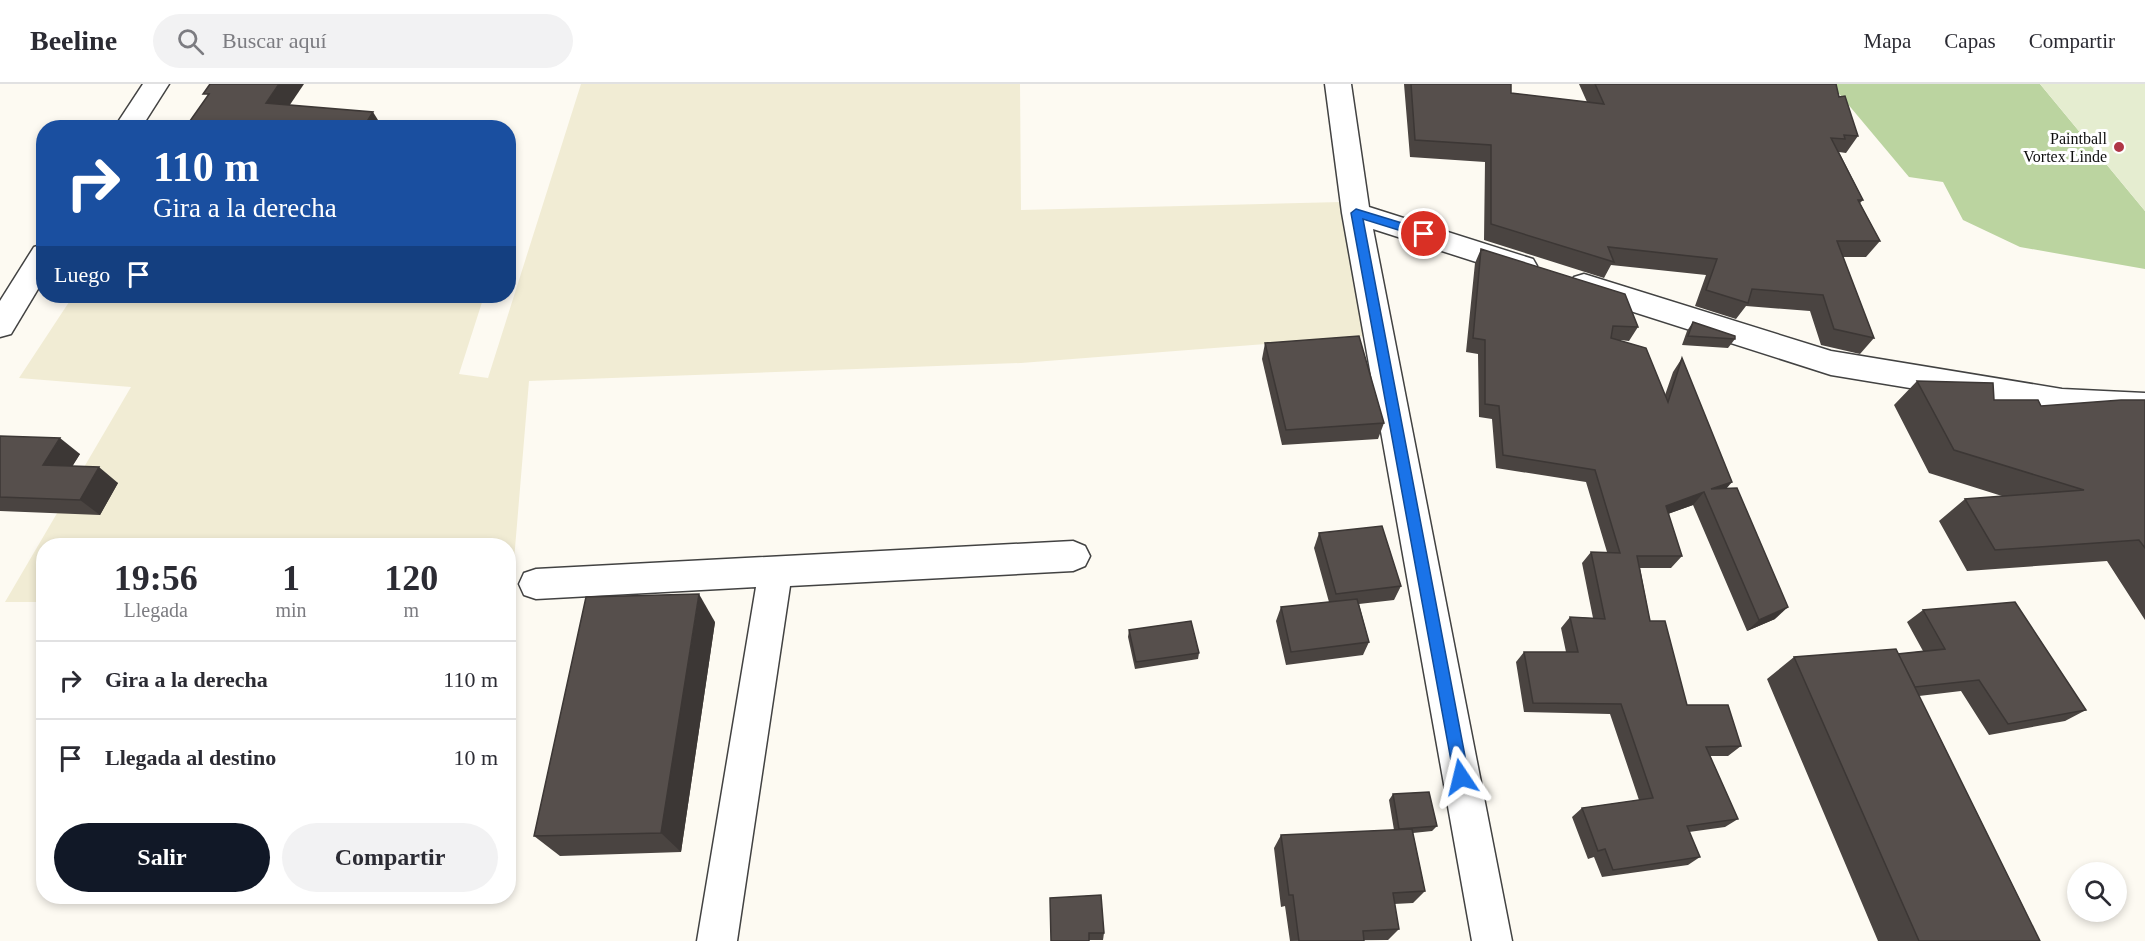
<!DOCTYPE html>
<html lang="es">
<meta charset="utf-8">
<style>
body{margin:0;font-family:Georgia,serif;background:#f2f2f3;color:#2b2b33;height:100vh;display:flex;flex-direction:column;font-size:22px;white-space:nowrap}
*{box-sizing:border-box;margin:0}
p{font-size:20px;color:#7c7c81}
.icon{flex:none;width:33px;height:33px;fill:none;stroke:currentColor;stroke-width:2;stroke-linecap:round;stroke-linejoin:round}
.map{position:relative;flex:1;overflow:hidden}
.drawer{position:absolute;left:36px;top:454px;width:480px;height:366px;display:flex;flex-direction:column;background:#fff;border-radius:24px;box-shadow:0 3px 9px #0003}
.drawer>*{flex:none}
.guide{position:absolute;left:36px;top:36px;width:480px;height:183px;border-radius:24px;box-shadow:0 3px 9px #0003;background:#1a4fa0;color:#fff;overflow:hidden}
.fabs{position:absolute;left:2067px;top:778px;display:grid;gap:12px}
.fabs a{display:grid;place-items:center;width:60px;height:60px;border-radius:50%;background:#fff;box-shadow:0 3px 9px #0003;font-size:30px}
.pin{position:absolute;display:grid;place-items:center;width:51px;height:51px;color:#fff;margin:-26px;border:3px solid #fff;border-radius:50%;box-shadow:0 2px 6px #0007}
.me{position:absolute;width:66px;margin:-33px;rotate:350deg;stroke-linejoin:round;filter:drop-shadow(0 0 4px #0008)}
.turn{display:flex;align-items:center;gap:21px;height:126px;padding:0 18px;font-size:27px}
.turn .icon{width:78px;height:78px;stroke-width:2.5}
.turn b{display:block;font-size:42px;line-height:51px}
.then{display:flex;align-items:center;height:57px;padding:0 18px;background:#0003;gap:12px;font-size:22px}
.eta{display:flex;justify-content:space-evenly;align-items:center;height:102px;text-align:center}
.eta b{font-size:36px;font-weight:700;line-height:42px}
.button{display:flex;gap:12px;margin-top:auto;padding:12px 18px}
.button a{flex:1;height:69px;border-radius:36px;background:#111827;color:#fff;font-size:24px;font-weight:700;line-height:69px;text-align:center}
.button a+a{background:#f2f2f3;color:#2b2b33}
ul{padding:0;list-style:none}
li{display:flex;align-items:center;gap:18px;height:78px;padding:0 18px;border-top:2px solid #e1e1e2}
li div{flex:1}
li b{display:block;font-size:22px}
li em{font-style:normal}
header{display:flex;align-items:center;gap:36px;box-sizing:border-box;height:84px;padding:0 30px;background:#fff;border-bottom:2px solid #e1e1e2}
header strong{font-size:28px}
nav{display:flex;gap:33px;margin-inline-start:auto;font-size:21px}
.search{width:420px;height:54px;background:#f2f2f3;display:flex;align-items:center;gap:15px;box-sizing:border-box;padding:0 21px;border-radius:33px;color:#7c7c81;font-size:22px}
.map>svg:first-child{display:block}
.farmland{fill:#f1ecd4}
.forest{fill:#bbd4a0}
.pitch{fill:#e5edd0}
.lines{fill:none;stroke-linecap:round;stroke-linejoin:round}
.minor-casing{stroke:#424242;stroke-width:3}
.minor{fill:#fff;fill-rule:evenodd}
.wall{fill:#4a4441}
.shaded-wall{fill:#3c3735}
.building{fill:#564f4c;stroke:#3c3735;stroke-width:1.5}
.route{fill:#1a73e8;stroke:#114b97;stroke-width:1.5}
.poi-dot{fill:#af3646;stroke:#fff;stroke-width:2}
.labels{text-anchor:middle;stroke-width:6;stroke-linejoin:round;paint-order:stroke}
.poi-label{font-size:16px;fill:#0f0f0f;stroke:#fff;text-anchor:end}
</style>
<header>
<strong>Beeline</strong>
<div class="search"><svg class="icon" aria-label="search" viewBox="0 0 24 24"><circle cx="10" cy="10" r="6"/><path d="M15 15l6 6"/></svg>Buscar aquí</div>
<nav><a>Mapa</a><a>Capas</a><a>Compartir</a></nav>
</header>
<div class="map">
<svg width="2145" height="857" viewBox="0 0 2145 857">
<rect width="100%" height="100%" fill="#fdfaf2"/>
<!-- farmland -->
<polygon class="farmland" points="581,0 1020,0 1021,126 1341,118 1367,252 1021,279 529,297 511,512 508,512 508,462 44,462 43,518 5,518 131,303 19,294 73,212 484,212 459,290 488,294"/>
<!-- forest -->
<polygon class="forest" points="1831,0 2040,0 2145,127 2145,185 2020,163 1963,136 1943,98 1909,93"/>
<!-- pitch -->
<polygon class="pitch" points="2040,0 2145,0 2145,127"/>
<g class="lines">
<!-- minor casing -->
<g class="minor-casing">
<g id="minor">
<polygon points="143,0 169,0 141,44 114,44"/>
<polygon points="1325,0 1351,0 1369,123 1533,175 1537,182 1533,189 1523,193 1373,145 1512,857 1472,857 1342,129"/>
<polygon points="44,160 44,195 11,250 0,253 0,217 34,163"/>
<polygon points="1584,190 1831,267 2062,305 2145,309 2145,333 2062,329 1831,291 1574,209 1570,201 1574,193"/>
<polygon points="1073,457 1085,462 1090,472 1085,482 1073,487 790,502 737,857 697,857 756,503 536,515 524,511 519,500 524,489 536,485"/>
</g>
</g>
<!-- minor -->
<use href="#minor" class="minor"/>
</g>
<!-- wall -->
<g class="wall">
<polygon points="1404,0 1511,0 1511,9 1587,18 1579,0 1836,0 1839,13 1858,52 1846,69 1839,68 1863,116 1860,119 1880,157 1866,173 1843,173 1874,254 1860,270 1821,261 1810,227 1746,222 1736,235 1695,222 1706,191 1611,181 1604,194 1484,156 1485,78 1410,73"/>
<polygon points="1481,165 1638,243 1629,257 1620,256 1665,311 1673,288 1682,274 1726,405 1775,535 1747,547 1693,421 1668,430 1682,472 1671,484 1640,484 1650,537 1687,621 1741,662 1728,672 1710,672 1738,735 1725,743 1689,748 1700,773 1688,781 1602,793 1594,773 1588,775 1572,733 1582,724 1639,716 1610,630 1524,628 1516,578 1524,568 1566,568 1561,544 1570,533 1593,534 1582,479 1591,468 1607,468 1586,398 1496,384 1492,335 1479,333 1478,270 1466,268 1475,179"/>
<polygon points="1693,238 1735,255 1728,264 1682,261 1687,247"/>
<polygon points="1265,259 1384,339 1378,355 1282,361 1262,275"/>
<polygon points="1917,297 1994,316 2041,322 2145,316 2145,536 2107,477 1967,487 1939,437 1965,415 2002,412 1929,389 1894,321"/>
<polygon points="0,352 80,370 72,382 118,399 100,431 0,427"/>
<polygon points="1319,449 1401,502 1394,516 1359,520 1369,558 1363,571 1286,581 1276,537 1281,523 1329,518 1314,464"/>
<polygon points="1923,526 2086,626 2065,637 1989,651 1961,607 1919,612 2040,857 1878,857 1767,595 1794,573 1898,570 1923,567 1907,538"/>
<polygon points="715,538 681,768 560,772 534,752"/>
<polygon points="1129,546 1199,569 1198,575 1135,585 1128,553"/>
<polygon points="1393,710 1437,742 1432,747 1413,749 1425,807 1413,819 1394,820 1399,845 1388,856 1290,857 1285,822 1281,823 1274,764 1281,751 1394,746 1389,716"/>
<polygon points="1050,814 1104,849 1103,856 1089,856"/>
</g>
<!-- shaded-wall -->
<g class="shaded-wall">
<polygon points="279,0 304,0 279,37 266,19"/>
<polygon points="373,28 383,44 363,44"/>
<polygon points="60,354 80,370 64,396 43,381"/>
<polygon points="99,383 118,399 100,431 80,416"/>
<polygon points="1732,398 1721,411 1711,405"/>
<polygon points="1704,408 1693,421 1656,434 1666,422"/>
<polygon points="699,510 715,538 681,768 661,749"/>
<polygon points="1788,523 1775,535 1747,547 1759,536"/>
</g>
<!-- building -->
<g class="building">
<polygon points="210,0 279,0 266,19 373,28 363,44 185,44 209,10 203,10"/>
<polygon points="1411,0 1511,0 1511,9 1604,20 1595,0 1836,0 1839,13 1845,12 1858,52 1844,51 1845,55 1831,54 1863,116 1858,116 1880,157 1837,157 1874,254 1834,245 1823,211 1752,205 1748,219 1706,206 1717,175 1608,163 1614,178 1491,140 1491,61 1415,56"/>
<polygon points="1481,165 1625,210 1638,243 1613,242 1611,254 1646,264 1668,318 1682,274 1732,398 1711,405 1737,404 1788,523 1759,536 1704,408 1666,422 1682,472 1637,472 1650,537 1665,537 1687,621 1728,621 1741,662 1706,663 1738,735 1687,742 1700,773 1613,786 1605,765 1598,767 1582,724 1653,714 1621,620 1533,619 1524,568 1578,568 1570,533 1605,535 1591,468 1620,469 1595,386 1503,371 1499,322 1485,320 1485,256 1473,254"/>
<polygon points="1693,238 1735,252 1735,255 1688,252"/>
<polygon points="1359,252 1384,339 1286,346 1265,259"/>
<polygon points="1917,297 1993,299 1994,316 2038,316 2041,322 2121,316 2145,316 2145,464 2139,456 1995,466 1965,415 2084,406 1954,366"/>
<polygon points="0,352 60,354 43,381 99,383 80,416 0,413"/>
<polygon points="1382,442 1401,502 1336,510 1319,449"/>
<polygon points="699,510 661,749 534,752 586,513"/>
<polygon points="1357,515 1369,558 1291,568 1281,523"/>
<polygon points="2015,518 2086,626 2008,640 1979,596 1915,603 1898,570 1945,565 1923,526"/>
<polygon points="1191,537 1199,569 1136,578 1129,546"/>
<polygon points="1896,565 2040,857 1919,857 1794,573"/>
<polygon points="1429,708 1437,742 1399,745 1393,710"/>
<polygon points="1412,745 1425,807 1393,809 1399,845 1363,847 1364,857 1299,857 1293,811 1289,811 1281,751"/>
<polygon points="1101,811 1104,849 1089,849 1089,857 1051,857 1050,814"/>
</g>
<!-- route -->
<polygon class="route" points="1356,125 1428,147 1430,150 1424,154 1363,135 1469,693 1467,698 1461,700 1456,698 1454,693 1351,129"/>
<!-- markers -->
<circle class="poi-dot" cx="2119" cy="63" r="6"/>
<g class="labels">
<!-- poi labels -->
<g class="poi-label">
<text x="2107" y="60">Paintball<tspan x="2107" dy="18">Vortex Linde</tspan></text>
</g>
</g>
</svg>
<div class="fabs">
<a><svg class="icon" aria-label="search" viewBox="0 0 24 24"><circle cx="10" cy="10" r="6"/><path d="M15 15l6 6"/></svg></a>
</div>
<div class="pin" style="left:1424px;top:150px;background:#d93025"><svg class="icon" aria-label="arrive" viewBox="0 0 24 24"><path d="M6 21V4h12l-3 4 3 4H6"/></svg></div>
<svg class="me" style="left:1461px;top:693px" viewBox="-20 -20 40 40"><path d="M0-17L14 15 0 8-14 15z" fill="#1a73e8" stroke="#fff" stroke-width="4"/></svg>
<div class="guide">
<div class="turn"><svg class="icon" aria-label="right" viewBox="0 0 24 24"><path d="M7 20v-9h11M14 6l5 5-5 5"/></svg><div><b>110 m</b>Gira a la derecha</div></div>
<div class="then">Luego<svg class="icon" aria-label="arrive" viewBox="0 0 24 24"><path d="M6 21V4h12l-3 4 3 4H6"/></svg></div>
</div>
<section class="drawer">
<div class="eta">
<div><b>19:56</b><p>Llegada</p></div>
<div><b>1</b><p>min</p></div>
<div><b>120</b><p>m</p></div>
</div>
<ul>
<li><svg class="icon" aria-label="right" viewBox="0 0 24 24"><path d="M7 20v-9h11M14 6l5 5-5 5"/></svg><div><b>Gira a la derecha</b></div><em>110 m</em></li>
<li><svg class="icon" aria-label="arrive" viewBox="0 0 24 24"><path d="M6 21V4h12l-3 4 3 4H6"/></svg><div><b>Llegada al destino</b></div><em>10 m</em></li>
</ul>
<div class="button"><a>Salir</a><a>Compartir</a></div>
</section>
</div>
